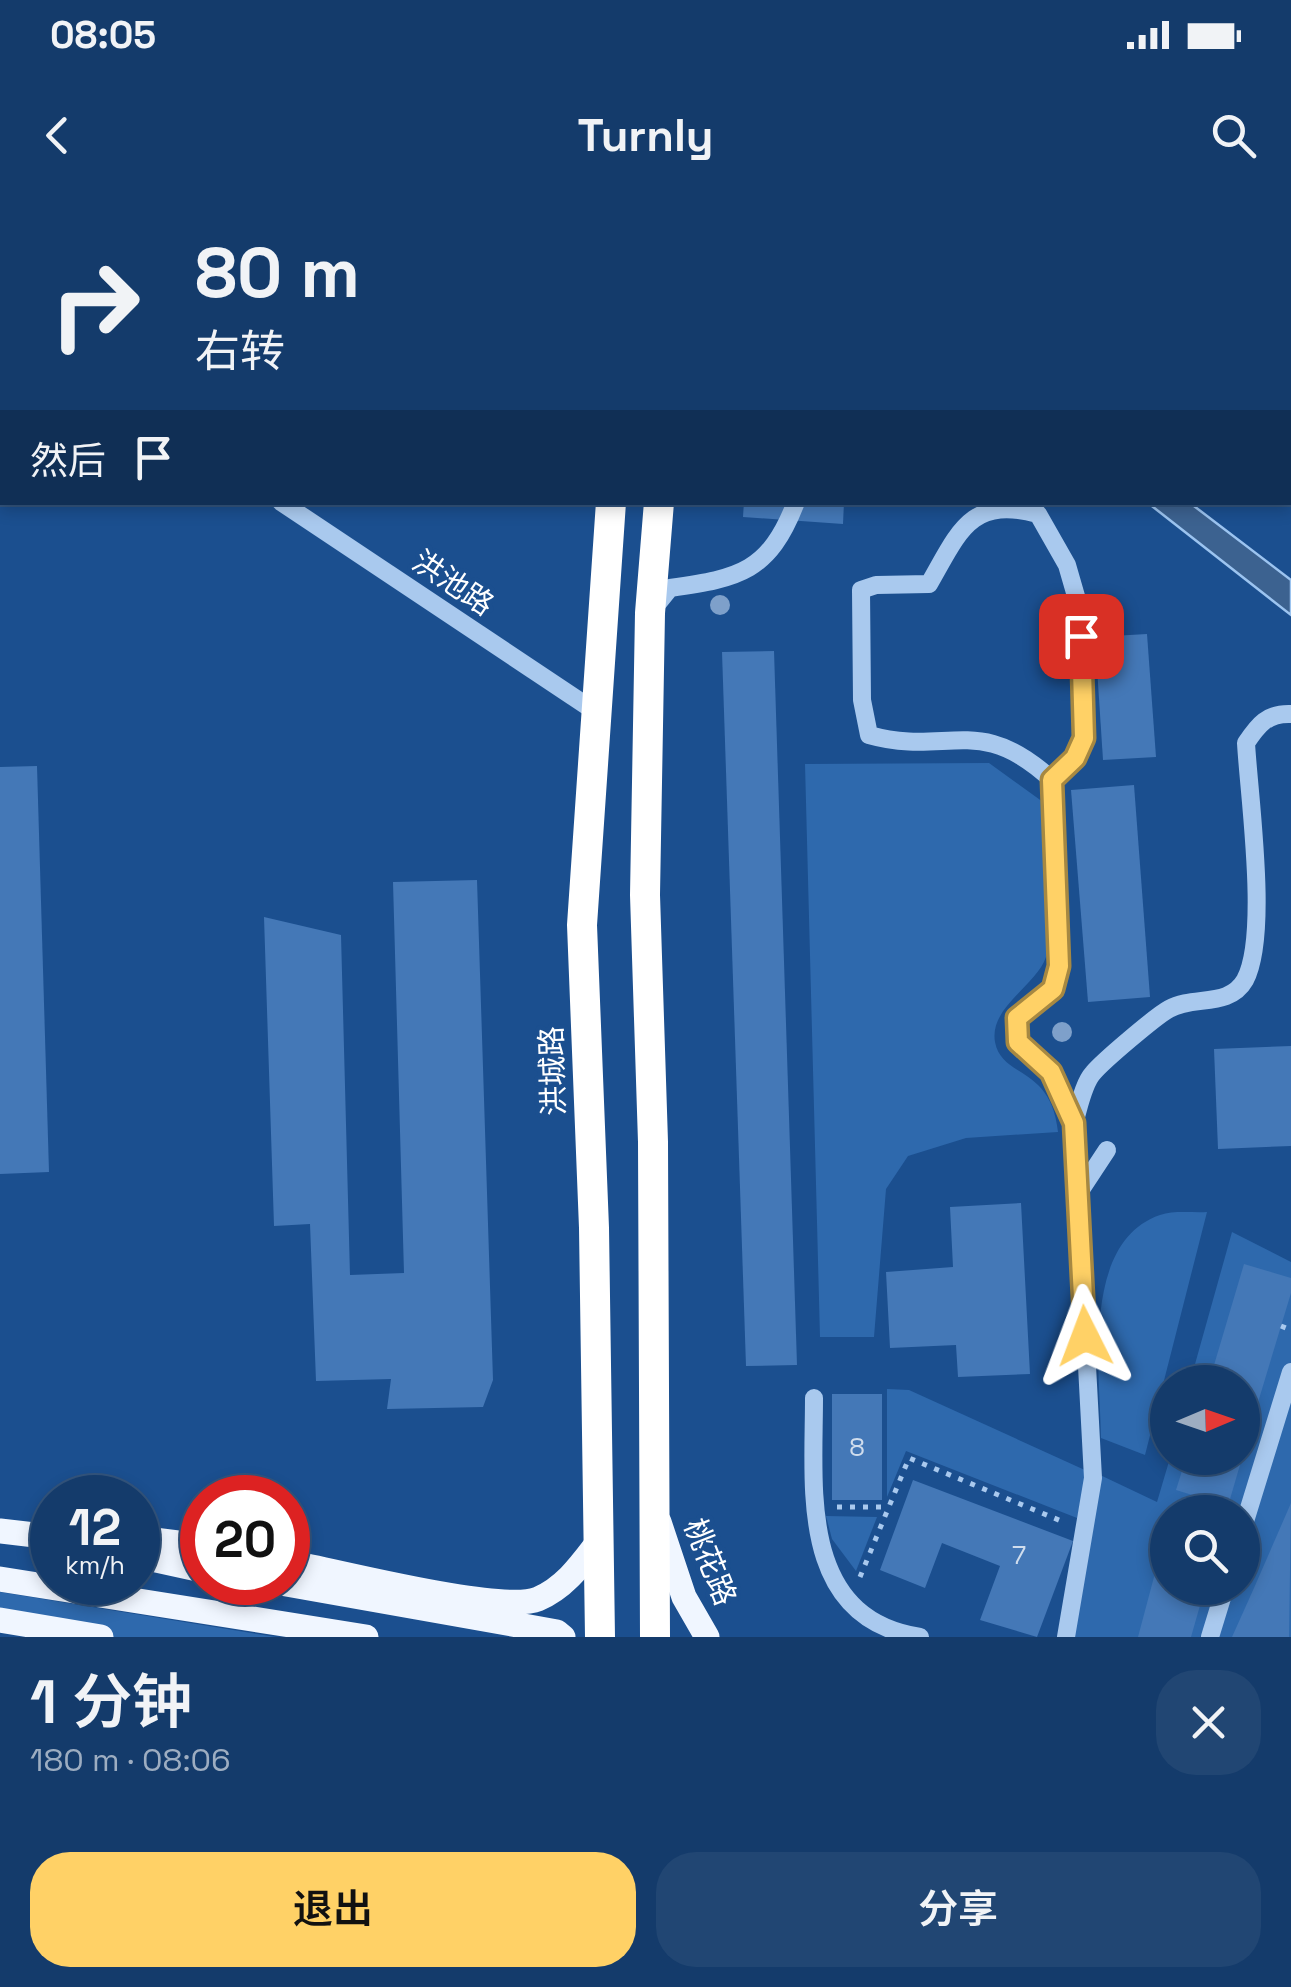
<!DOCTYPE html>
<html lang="zh">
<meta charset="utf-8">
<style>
body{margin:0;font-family:"Space Grotesk","Noto Sans SC",sans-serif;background:#214673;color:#f1f3f6;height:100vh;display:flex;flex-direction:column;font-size:38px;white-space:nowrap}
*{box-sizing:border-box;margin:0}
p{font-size:32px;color:#9dadc1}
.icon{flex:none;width:55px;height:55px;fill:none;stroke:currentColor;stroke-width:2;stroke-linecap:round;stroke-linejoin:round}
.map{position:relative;height:1437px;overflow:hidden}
.sheet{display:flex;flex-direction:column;background:#143b6b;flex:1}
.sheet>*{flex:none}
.banner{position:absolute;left:0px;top:0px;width:1292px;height:305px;box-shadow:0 5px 15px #0003,0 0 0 2px #33557e;background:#143b6b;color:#f1f3f6;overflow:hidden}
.needle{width:65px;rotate:88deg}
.controls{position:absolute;left:1150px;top:1165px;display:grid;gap:20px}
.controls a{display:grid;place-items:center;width:110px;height:110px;border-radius:50%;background:#143b6b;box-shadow:0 5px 15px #0003,0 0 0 2px #33557e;font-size:50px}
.speed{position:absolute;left:30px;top:1275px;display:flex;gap:20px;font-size:50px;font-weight:700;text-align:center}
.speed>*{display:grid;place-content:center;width:130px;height:130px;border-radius:50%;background:#143b6b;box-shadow:0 5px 15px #0003,0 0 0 2px #33557e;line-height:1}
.speed small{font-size:25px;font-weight:400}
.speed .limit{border:15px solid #d22;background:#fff;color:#111}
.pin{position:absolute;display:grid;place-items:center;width:85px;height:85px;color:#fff;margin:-42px;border-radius:20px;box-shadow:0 5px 15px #0006}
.me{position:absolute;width:110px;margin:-55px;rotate:357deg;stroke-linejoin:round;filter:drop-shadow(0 0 8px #0008)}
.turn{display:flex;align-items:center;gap:35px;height:210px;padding:0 30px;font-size:45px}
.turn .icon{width:130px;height:130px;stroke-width:2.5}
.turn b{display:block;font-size:70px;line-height:85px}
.then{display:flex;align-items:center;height:95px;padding:0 30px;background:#0003;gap:20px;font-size:38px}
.round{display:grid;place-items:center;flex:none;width:105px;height:105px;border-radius:40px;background:#214673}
.head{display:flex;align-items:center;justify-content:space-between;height:170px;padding:0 30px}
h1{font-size:60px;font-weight:600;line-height:75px}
.button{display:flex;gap:20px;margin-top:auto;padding:20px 30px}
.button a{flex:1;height:115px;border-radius:40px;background:#ffd166;color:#111;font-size:40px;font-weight:600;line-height:115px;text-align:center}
.button a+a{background:#214673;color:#f1f3f6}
.status{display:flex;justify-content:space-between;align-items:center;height:70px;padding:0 50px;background:#143b6b;direction:ltr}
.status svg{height:28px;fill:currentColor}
header{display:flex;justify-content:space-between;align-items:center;height:130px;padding:0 30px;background:#143b6b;font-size:45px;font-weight:600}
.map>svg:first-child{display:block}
.green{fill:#2e69ad;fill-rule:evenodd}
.water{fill:#3c6290;stroke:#9cc4f0;stroke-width:2.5}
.building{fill:#4478b7}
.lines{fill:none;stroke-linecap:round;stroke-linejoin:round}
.path{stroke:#a9c9ee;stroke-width:5;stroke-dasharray:5 8;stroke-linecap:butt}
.minor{stroke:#a9c9ee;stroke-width:18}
.major{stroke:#f0f6ff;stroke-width:25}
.highway{stroke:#fff;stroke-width:30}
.tree{fill:#7ea0ca}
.route-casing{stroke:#a68842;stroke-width:25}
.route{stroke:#ffd166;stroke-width:18}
.labels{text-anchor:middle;stroke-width:9;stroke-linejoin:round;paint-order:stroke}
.number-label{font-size:25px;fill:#d0dded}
.street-label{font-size:30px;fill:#fff;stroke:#1b4f8f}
</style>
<div class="status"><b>08:05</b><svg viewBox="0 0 49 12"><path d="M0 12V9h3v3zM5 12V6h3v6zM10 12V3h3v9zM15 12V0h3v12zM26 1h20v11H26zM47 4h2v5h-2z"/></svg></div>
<header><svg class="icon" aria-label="back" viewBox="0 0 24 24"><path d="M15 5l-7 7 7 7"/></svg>Turnly<svg class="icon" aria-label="search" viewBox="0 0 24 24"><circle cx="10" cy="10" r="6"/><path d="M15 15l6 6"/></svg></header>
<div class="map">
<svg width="1291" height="1437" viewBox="0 0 1291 1437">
<rect width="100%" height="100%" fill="#1b4f8f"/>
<!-- green -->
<g class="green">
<path d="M989,563L1043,602C1044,629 1053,739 1046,757C1036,786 989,807 995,842C1002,879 1051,865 1058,932L966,938L908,956L886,989L874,1137H820L805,564Z"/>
<path d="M1207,1012L1145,1255L1101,1238C1100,1173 1081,1042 1160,1015C1174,1010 1193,1013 1207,1012Z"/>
<path d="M1232,1032L1291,1062V1437H1070L1098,1274L1157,1302L1170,1258H1242V1182H1190ZM1168,1312H1242V1388H1168Z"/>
<polygon points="887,1189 909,1190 1087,1271 1077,1318 906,1251 887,1297"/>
<polygon points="826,1316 877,1317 856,1371 832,1339"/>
<polygon points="0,1392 276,1437 44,1437 0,1427"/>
</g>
<!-- water -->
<polygon class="water" points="1148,303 1190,303 1291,380 1291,415"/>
<!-- building -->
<g class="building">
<polygon points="744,302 844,302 843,324 743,317"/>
<polygon points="1147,434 1156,557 1103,560 1095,437"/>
<polygon points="774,451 797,1165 746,1166 722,452"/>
<polygon points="37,566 49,972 0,974 0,567"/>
<polygon points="1134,585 1150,797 1088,802 1071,590"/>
<polygon points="477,680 493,1180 483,1207 387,1209 391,1179 316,1181 310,1024 274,1026 264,717 341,735 350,1075 404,1073 393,682"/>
<polygon points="1291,846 1291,946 1218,949 1214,849"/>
<polygon points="1021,1003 1030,1174 958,1177 956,1145 890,1148 886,1072 953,1067 950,1007"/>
<polygon points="1244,1064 1291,1078 1291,1093 1243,1252 1242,1182 1209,1182"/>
<rect x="832" y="1194" width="50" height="106"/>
<polygon points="1186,1258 1242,1258 1228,1306 1176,1290"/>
<polygon points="913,1280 1073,1341 1037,1437 980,1420 1000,1366 942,1343 925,1388 880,1370"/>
<polygon points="1291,1303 1289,1437 1232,1437 1254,1388"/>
<polygon points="1166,1332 1168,1388 1205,1388 1191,1437 1138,1437"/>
</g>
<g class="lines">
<!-- path -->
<g class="path">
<polyline points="1281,1126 1291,1130"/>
<polyline points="837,1307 889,1307"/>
<polyline points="860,1377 909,1258 1066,1323"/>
</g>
<!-- minor -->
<g class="minor">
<polyline points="1163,0 1168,2"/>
<polyline points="0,115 2,117"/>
<polyline points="281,302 593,510"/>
<path d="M653,409L670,388C740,378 769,372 796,302"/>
<path d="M1052,580L1075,558L1084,537L1080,410L1067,365L1038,314C970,296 959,332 929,384L876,385L861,390L862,500L869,535C947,557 979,512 1052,580L1059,767L1053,789L1017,818L1018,842L1051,872L1074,923L1093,1278L1066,1437"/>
<path d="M1074,923C1079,908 1083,884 1093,873C1103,861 1156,816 1169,809C1194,795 1229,808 1245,780C1269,735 1249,597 1246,543C1258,525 1267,513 1291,514"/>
<polyline points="1078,994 1107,950"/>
<path d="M814,1198C814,1289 798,1418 920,1437"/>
<polyline points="1242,1331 1291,1172"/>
<polyline points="1210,1437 1225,1388"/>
</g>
<!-- major -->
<g class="major">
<polyline points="659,1322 684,1397 707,1437"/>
<polyline points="0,1331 52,1337"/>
<polyline points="138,1338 202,1346"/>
<polyline points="138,1356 202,1370"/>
<path d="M288,1362C336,1371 501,1414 538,1399C566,1387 582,1363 599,1341"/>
<polyline points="0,1379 366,1437"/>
<polyline points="275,1382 557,1432 563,1437"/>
<polyline points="0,1420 101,1437"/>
</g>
<!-- highway -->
<g class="highway">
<polyline points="644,2 645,0"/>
<polyline points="695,2 695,0"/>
<polyline points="600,1437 594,1028 582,725 611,302"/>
<polyline points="655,1437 653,942 645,695 650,413 659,302"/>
</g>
</g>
<!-- trees -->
<g class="tree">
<circle cx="720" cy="405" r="10"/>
<circle cx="1062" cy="832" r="10"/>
</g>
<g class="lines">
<!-- route casing -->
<g class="route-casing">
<polyline id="route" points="1081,436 1084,538 1075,558 1052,580 1059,766 1053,789 1017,818 1018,842 1051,872 1074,923 1085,1136"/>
</g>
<!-- route -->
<use href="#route" class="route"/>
</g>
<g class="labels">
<!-- number labels -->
<g class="number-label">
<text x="857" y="1256">8</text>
<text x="1019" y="1364">7</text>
</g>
<!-- street labels -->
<g class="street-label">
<text transform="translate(453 383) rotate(34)" y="10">洪池路</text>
<text transform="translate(553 871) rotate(-92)" y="10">洪城路</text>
<text transform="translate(710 1362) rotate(68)" y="10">桃花路</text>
</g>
</g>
</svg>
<div class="controls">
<a><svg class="needle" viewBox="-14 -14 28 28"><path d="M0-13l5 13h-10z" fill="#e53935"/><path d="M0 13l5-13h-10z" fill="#9dadc1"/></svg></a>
<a><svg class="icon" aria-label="search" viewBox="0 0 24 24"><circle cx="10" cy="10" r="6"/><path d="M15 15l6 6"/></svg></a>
</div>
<div class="speed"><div>12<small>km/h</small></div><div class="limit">20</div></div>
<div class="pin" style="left:1081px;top:436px;background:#d93025"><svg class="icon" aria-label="arrive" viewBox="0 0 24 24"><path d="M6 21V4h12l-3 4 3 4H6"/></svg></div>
<svg class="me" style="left:1085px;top:1136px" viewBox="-20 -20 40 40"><path d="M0-17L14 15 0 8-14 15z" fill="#ffd166" stroke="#fff" stroke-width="4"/></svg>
<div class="banner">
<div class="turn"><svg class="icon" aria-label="right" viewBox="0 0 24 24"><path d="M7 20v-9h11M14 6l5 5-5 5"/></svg><div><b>80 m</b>右转</div></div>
<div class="then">然后<svg class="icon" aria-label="arrive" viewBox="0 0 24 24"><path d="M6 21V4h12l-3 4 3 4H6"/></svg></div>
</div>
</div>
<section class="sheet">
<div class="head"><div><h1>1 分钟</h1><p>180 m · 08:06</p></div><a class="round"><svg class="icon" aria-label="close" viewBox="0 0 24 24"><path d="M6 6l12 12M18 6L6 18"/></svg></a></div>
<div class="button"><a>退出</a><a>分享</a></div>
</section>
